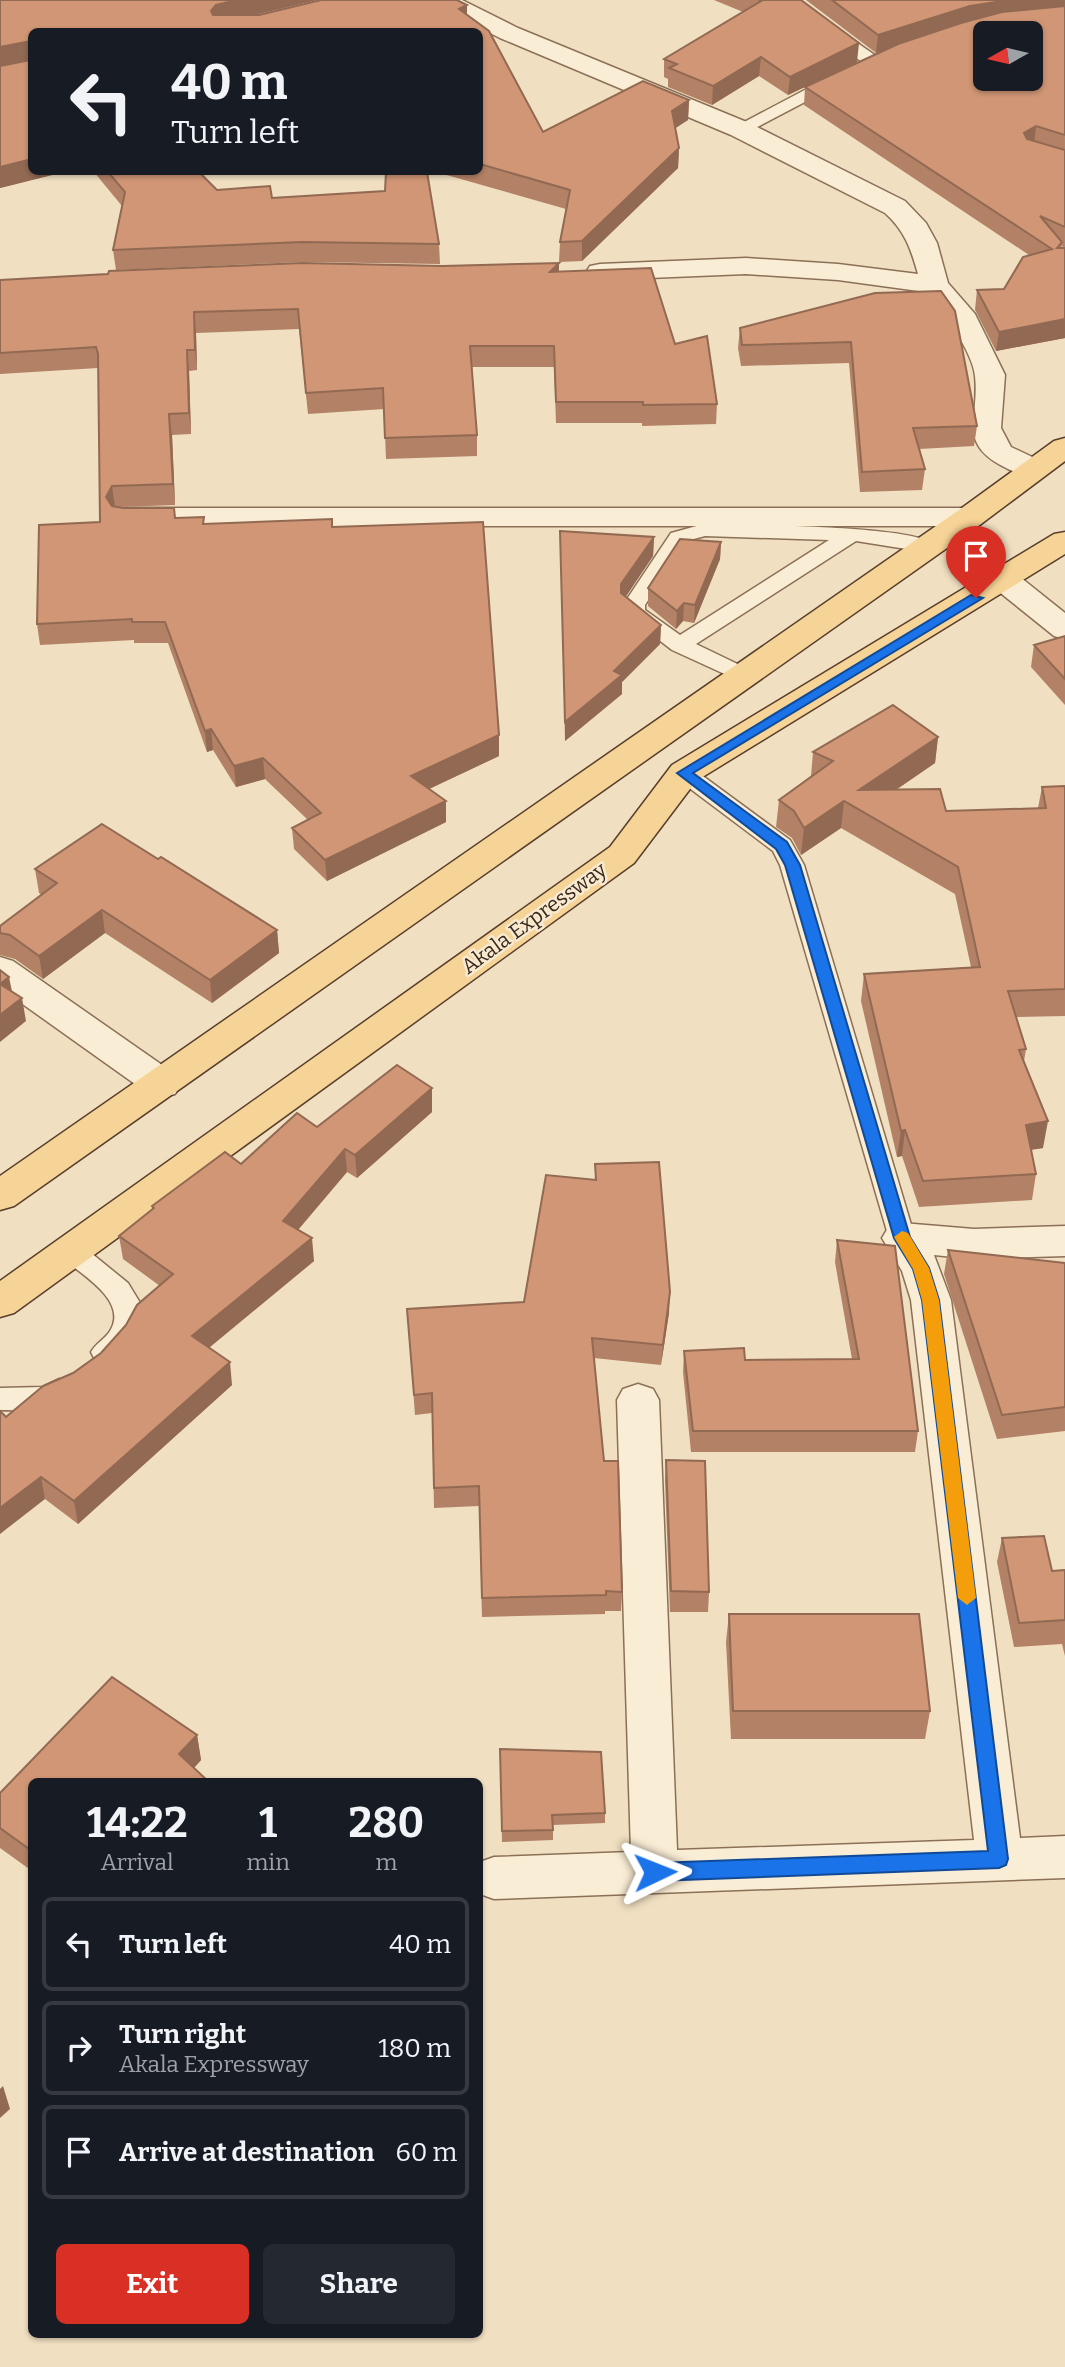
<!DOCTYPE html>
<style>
body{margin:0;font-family:Bitter,serif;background:#242831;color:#f1f3f6;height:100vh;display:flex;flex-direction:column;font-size:26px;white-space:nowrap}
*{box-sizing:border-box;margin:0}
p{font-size:23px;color:#9ea1a6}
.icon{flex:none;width:38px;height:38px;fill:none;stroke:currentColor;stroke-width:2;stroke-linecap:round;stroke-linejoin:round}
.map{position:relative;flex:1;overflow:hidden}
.side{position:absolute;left:28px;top:1778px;width:455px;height:560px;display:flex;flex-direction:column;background:#171b24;border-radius:10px;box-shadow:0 2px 5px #0004}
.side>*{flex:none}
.top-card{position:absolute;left:28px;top:28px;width:455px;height:147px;border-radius:10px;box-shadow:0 2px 5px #0004;background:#171b24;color:#f1f3f6;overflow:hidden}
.needle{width:46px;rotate:262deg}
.controls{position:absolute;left:973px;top:21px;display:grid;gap:14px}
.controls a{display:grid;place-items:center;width:70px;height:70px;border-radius:10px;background:#171b24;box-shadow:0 2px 5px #0004;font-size:35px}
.pin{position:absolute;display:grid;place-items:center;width:60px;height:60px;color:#fff;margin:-72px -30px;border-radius:50% 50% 50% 0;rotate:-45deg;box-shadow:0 0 7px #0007}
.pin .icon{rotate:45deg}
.me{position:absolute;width:77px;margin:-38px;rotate:88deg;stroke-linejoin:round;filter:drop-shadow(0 0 5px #0008)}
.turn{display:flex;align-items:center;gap:24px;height:147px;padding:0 28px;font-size:32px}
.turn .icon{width:91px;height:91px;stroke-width:2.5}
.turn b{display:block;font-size:49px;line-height:60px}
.eta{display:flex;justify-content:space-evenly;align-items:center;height:119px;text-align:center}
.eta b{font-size:42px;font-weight:700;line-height:49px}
.button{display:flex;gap:14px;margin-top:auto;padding:14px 28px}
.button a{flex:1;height:80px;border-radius:10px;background:#d93025;color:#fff;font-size:28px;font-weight:700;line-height:80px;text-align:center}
.button a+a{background:#242831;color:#f1f3f6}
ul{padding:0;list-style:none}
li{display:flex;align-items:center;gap:21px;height:94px;margin:0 14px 10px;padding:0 14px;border:4px solid #363941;border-radius:10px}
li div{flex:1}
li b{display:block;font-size:26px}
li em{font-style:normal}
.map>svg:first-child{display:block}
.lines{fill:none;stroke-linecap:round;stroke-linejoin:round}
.lane-casing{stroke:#8b7057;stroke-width:3}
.street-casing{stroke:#8b7057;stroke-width:3}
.primary-casing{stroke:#583e2c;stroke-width:3}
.lane{fill:#faedd5;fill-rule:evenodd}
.street{fill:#faedd5;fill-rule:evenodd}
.primary{fill:#f6d396;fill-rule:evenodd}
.wall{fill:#b38165}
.shaded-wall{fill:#926952}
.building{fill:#d09675;stroke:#926952;stroke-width:2;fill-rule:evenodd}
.route{fill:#1a73e8;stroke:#114b97;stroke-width:2}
.slow{fill:#f59e0b}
.labels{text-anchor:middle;stroke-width:5;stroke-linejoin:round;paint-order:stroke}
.street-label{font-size:21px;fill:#39291d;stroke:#f7ead1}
</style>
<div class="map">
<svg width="1065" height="2367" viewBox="0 0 1065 2367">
<rect width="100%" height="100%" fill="#f0dfc1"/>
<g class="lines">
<!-- lane casing -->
<g class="lane-casing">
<g id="lane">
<polygon points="830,24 879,58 882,62 879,66 867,66 824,33 821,29 824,25"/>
<polygon points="837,73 843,74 846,78 843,82 746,133 740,134 731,129"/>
<path d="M704,524C738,525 921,525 936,546L925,552L856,541L696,644L750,670L753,675L742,682L672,650L623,612V605L671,533ZM705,536L829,540L680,635L645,610V605L686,541Z"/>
<polygon points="684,766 692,768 790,840 804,865 915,1238 911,1245 902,1248 893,1245 889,1238 780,865 773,851 676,778 673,773 676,768"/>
<path d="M71,1241L80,1244L128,1283L142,1306C140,1315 140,1327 137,1336C132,1352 111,1365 95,1360L91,1352C96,1343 105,1339 110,1331C129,1301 81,1274 62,1258L58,1251L62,1244Z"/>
<path d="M59,1379L69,1382L73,1390C59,1416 25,1410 0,1410V1388L42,1387Z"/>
</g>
</g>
<!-- street casing -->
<g class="street-casing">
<g id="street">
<path d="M431,0H462L518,28L749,123L905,201L926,223L937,243L948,283L975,314L1005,375L1001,428L1011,447L1045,463L1049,469L1045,475C1030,479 1022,475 1008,469C955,444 980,419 975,376C973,352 942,310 926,292L838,280L746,274L600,280L590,278L586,272L590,266L600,264L746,258L838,264L918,274C911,249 905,231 885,213L731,135L500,38L434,5Z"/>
<polygon points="126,508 970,508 981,510 985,517 981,524 970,526 126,526 115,524 111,517 115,510"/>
<polygon points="1004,570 1015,573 1065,613 1065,639 1054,636 993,587 988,580 993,573"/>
<polygon points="0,957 13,961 175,1074 181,1084 175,1094 162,1097 149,1094 0,988"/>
<polygon points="902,1223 974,1229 1065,1226 1065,1256 974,1259 934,1255 951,1300 1020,1838 1065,1836 1065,1878 494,1899 480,1894 480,1862 494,1857 631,1852 617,1400 623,1389 638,1384 653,1389 659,1400 677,1850 974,1840 911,1300 902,1271 882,1238 888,1228"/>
</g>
</g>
<!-- primary casing -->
<g class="primary-casing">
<g id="primary">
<polygon points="1065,438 1065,461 981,524 14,1206 0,1210 0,1176 959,510 1054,441"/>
<polygon points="1065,532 1065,554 696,781 634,863 14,1313 0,1317 0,1281 610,847 672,765 1054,534"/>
</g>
</g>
<!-- lane -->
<use href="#lane" class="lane"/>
<!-- street -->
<use href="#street" class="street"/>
<!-- primary -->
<use href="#primary" class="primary"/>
</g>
<!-- wall -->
<g class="wall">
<polygon points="0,0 317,0 255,15 259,15 321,0 457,0 467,5 467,15 489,31 543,132 643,81 689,100 688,120 675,128 679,148 678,168 582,261 559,262 560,242 566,209 436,172 480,172 480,32 32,32 32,172 64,172 0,188"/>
<polygon points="714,0 801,0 857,62 813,83 884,51 876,53 806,0 1065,0 1065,248 1062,246 1061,248 1065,248 1065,338 996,351 975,310 977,290 1004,289 1029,255 804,105 805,87 788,95 759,76 712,105 668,87 668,79 664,77 664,59 743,12"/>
<polygon points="94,172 199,172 217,190 272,198 439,244 440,264 303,262 116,270 113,250 122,206"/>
<polygon points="559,272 675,344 717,404 716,424 642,426 642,423 556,423 554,367 472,367 477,435 477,456 386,459 384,409 308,414 299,329 196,333 197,370 189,371 191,434 172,435 175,505 121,507 204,524 333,527 499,756 429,789 446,822 327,881 294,849 292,828 308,820 265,779 236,787 213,750 207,752 168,643 134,643 134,640 40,645 37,624 100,522 98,368 0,374 0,280"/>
<polygon points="875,293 977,426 974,446 919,449 925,469 922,490 860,492 849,363 741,366 738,348 740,328"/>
<polygon points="560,531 654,537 653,556 625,597 661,625 660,644 622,682 622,694 565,741"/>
<polygon points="721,542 720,559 694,623 683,621 676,629 648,606 648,588"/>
<polygon points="1065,636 1065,705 1031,667 1034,645"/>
<polygon points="938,737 935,763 896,790 946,811 1038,808 1042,787 1065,786 1065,1016 1016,1017 1026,1049 1024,1061 1043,1148 1031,1150 1036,1174 1032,1200 919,1207 902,1156 897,1157 861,1001 864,974 971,967 955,894 841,828 801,855 792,838 776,827 779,800 811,776 813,752"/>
<polygon points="158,859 277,930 279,953 212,1003 105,933 43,979 15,959 0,955 0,926 42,895 39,893 35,869"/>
<polygon points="432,1088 432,1112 357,1178 347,1172 298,1230 314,1261 209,1348 232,1385 78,1524 45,1499 6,1417 73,1373 101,1353 126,1325 160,1286 123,1259 119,1236 152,1209 152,1206 241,1164 317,1127"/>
<polygon points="595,1164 669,1313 661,1365 594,1358 604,1461 622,1592 621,1611 605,1611 605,1614 482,1617 479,1506 434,1508 432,1413 415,1415 407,1309 524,1302 595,1180"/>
<polygon points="837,1240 918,1431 915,1452 691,1452 683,1372 684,1351 745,1360 852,1359 835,1262"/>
<polygon points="948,1250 1065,1263 1065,1431 997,1439 944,1274"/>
<polygon points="666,1460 709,1592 708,1612 670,1612 665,1481"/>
<polygon points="1002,1538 1052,1571 1065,1570 1065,1656 1062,1644 1014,1647 997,1562"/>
<polygon points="729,1614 930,1711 925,1739 731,1739 726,1642"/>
<polygon points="112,1677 197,1735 201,1760 194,1768 209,1782 32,1782 32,1871 0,1848 0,1793"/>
<polygon points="500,1749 605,1813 605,1823 553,1825 553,1840 502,1842"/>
</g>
<!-- shaded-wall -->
<g class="shaded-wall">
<polygon points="237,0 317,0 217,24 211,11 216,5"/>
<polygon points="1009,0 1065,0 1065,9 968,24 876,53 878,35 970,6"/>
<polygon points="467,5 467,24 459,9"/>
<polygon points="31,41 32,60 0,67 0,47"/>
<polygon points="859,43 857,62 788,95 790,77"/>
<polygon points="761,57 759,76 712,105 713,86"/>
<polygon points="689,100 688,120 671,131 672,111"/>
<polygon points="1036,126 1034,144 1021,151 1024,133"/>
<polygon points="679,148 678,168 582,261 582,241"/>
<polygon points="32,159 32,172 64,172 0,188 0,167"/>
<polygon points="559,263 559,283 550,272"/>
<polygon points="194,312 196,333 197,370 195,350"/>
<polygon points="1065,319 1065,338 996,351 999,332"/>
<polygon points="187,350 189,371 191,434 189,413"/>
<polygon points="169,414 172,435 175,505 173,484"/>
<polygon points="112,486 115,507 109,518 106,497"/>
<polygon points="654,537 653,556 621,604 621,584"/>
<polygon points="721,542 720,559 694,623 695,605"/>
<polygon points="684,603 683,621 676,629 677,611"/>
<polygon points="661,625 660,644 622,682 622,694 565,741 565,722 614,671"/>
<polygon points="211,729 213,750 207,752 205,731"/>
<polygon points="499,735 499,756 412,797 411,776"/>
<polygon points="938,737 935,763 863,812 859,790"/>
<polygon points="263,758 265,779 236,787 234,766"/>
<polygon points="446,801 446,822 327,881 325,860"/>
<polygon points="844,801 841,828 801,855 804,828"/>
<polygon points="102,910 105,933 43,979 39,956"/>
<polygon points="277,930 279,953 212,1003 210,980"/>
<polygon points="9,977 14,1001 0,984"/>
<polygon points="22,998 26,1021 0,1042 0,1015"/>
<polygon points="432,1088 432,1112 357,1178 355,1155"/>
<polygon points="1048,1121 1043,1148 1021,1151 1026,1125"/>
<polygon points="905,1130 902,1156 897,1157 901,1131"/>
<polygon points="345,1149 347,1172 285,1245 283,1221"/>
<polygon points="312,1238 314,1261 195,1359 192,1336"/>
<polygon points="670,1292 669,1313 661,1365 663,1345"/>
<polygon points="230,1362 232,1385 78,1524 74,1501"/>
<polygon points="41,1477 45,1499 0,1534 0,1508"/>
<polygon points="197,1735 201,1760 184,1779 179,1754"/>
<polygon points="3,2086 10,2109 0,2118 0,2089"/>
</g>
<!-- building -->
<g class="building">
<polygon points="0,0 237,0 216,5 211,11 213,15 259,15 321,0 457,0 467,5 459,9 489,31 543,132 643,81 689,100 672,111 679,148 582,241 560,242 570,190 480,164 480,32 32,32 32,159 0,167 0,66 31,60 31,41 0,47"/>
<polygon points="759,0 801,0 859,43 790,77 761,57 713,86 669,68 677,64 664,59 761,1"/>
<polygon points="832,0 1009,0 970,6 878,35"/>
<path d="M1065,6V135L1036,126L1024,133L1027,139L1065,150V227L1040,216L1062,242L1057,248H1065V319L999,332L977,290L1004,289L1023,257L1052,249L805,87L898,44L961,23L1002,12ZM985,33H1031V79H985Z"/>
<polygon points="108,172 199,172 217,190 270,186 272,198 385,191 386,172 427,172 439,244 302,242 113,250 125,192"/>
<polygon points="302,263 443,266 559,263 550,272 651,268 675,344 707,336 717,404 643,405 643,402 556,402 554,346 470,346 477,435 385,438 383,388 306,393 298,309 194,312 195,350 187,350 189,413 169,414 173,484 112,486 106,497 112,506 123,508 174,508 175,518 204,517 203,524 332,519 332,527 483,522 499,735 411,776 446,801 325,860 292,828 321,813 263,758 234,766 211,729 205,731 165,622 132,622 132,619 37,624 39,525 100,522 98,354 96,347 0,353 0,280 108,274 109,271"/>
<polygon points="941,291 955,311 977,426 913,428 925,469 862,472 851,342 742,345 740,328 875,293"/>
<polygon points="560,531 654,537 621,584 621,593 661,625 614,671 622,675 565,722"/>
<polygon points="680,539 721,542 695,605 684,603 677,611 648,588"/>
<polygon points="1065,636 1065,679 1034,645"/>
<polygon points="893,705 938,737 859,790 940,789 946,811 1046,808 1042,787 1065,786 1065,989 1008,991 1026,1049 1019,1050 1048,1121 1026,1125 1036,1174 923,1181 905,1130 901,1131 864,974 980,967 958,867 844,801 804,828 794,811 779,800 833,761 813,752"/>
<polygon points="102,824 158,859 161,857 277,930 210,980 102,910 39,956 10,935 0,933 0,926 57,883 35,869"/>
<polygon points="0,970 9,977 0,984"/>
<polygon points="0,984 22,998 0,1015"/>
<polygon points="397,1065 432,1088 355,1155 345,1149 283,1221 312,1238 192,1336 230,1362 74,1501 41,1477 0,1508 0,1411 6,1417 43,1386 73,1373 101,1353 126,1325 137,1305 173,1274 119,1236 154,1208 152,1206 225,1152 241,1164 297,1113 317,1127"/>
<polygon points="659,1162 670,1292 663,1345 592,1338 604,1461 618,1461 622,1592 606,1591 606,1595 482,1598 479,1486 434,1488 432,1393 414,1395 407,1309 524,1302 546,1175 596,1180 595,1164"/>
<polygon points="837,1240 895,1246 918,1431 693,1431 684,1351 744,1348 745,1360 859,1359"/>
<polygon points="948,1250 1065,1263 1065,1407 1002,1415"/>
<polygon points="666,1460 705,1461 709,1592 671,1591"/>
<polygon points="1044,1536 1052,1571 1065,1570 1065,1620 1019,1623 1002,1538"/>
<polygon points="729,1614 919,1614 930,1711 733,1711"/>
<polygon points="112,1677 197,1735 179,1754 209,1782 32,1782 32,1851 0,1828 0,1793"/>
<polygon points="500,1749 601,1752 605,1813 552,1815 553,1830 502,1831"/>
</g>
<!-- route -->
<polygon class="route" points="971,595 983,598 693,773 787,842 800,865 910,1237 929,1268 939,1300 1008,1859 1006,1865 999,1868 655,1881 649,1878 646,1872 649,1866 655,1863 988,1851 922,1300 913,1269 894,1238 785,865 776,849 677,773"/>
<!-- slow -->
<polygon class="slow" points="902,1231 908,1233 929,1268 939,1300 976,1598 967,1605 958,1598 922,1300 913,1269 894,1237"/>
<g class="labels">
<!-- street labels -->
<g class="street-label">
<text transform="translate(534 918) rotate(-36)" y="7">Akala Expressway</text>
</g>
</g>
</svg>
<div class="controls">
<a><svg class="needle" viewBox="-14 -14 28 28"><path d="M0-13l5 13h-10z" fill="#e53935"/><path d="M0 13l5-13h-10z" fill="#9ea1a6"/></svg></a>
</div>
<div class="pin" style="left:976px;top:598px;background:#d93025"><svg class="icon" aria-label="arrive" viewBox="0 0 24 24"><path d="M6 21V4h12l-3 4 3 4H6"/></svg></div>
<svg class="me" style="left:655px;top:1872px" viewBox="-20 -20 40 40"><path d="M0-17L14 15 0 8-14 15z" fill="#1a73e8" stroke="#fff" stroke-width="4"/></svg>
<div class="top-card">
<div class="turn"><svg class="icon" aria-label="left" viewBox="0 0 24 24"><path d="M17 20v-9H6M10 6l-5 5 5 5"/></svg><div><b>40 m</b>Turn left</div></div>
</div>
<section class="side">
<div class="eta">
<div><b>14:22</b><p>Arrival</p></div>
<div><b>1</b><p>min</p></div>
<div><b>280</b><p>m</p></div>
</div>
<ul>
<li><svg class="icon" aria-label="left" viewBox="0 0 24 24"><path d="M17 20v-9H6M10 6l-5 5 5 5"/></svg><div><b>Turn left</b></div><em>40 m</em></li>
<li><svg class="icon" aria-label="right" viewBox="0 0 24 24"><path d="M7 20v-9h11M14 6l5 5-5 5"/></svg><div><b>Turn right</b><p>Akala Expressway</p></div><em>180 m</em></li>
<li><svg class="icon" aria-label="arrive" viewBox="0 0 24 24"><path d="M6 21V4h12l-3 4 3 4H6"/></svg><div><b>Arrive at destination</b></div><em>60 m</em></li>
</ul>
<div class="button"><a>Exit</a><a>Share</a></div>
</section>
</div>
